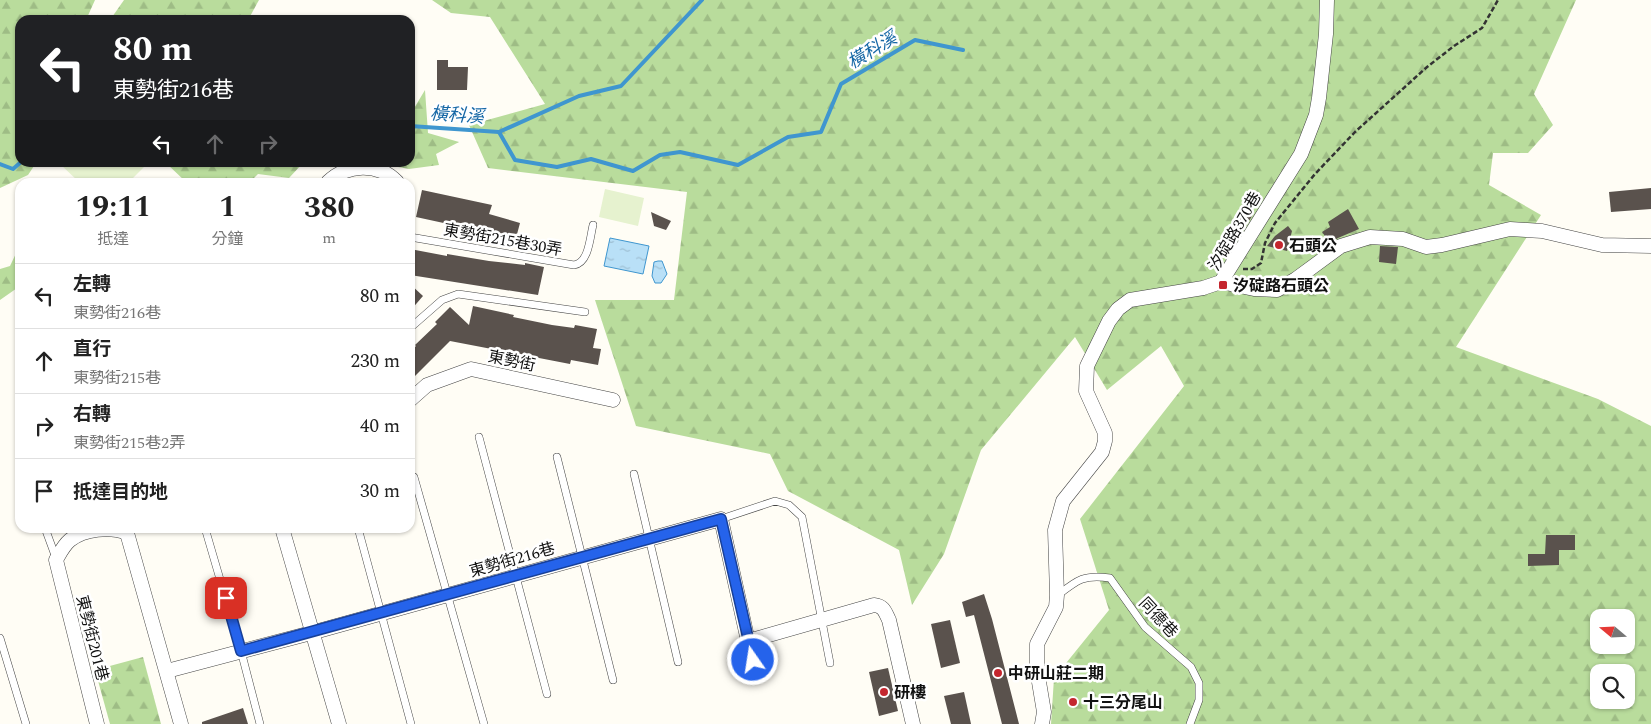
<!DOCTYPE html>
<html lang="zh-TW">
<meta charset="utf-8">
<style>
body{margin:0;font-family:Spectral,"Noto Sans TC",serif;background:#f2f2f2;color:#222;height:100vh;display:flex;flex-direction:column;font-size:19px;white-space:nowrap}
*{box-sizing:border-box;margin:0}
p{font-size:16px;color:#767676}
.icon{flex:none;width:28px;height:28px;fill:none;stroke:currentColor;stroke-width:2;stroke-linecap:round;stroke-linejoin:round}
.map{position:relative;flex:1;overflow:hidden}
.details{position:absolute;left:15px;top:178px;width:400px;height:355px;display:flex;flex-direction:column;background:#fff;border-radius:15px;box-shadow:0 1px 4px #0004}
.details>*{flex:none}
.guide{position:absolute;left:15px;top:15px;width:400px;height:152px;border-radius:15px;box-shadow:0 1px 4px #0004;background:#202124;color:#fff;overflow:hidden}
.needle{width:32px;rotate:289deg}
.fabs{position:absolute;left:1590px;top:609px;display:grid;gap:10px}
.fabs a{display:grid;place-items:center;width:45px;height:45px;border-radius:10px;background:#fff;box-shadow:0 1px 4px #0004;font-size:25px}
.pin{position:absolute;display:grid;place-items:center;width:42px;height:42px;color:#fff;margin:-21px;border-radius:10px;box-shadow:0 2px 8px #0006}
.me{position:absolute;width:55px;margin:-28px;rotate:347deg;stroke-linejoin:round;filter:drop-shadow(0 0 4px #0008)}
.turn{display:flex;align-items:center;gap:18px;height:105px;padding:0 15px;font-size:22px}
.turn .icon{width:65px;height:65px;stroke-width:2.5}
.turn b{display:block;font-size:35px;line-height:42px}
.lanes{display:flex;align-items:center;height:48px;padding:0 15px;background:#0003;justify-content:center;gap:25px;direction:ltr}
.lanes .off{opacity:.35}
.eta{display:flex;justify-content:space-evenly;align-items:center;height:85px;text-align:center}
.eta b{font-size:30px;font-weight:700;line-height:35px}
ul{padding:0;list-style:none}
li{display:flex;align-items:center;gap:15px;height:65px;padding:0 15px;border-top:1px solid #e0e0e0}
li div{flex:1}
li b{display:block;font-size:19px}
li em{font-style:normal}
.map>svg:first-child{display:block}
.forest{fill:url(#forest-firs);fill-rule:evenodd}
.pitch{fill:#e6f2cf}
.water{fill:url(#water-ripples);stroke:#3f96cf}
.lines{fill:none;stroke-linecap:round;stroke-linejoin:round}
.stream{stroke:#3f96cf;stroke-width:4}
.building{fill:#5a524d}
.lane-casing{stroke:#444;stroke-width:8}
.street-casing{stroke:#444;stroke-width:15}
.path{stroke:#333;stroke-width:2.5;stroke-dasharray:5 2.5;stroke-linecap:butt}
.lane{stroke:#fff;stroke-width:7}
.street{stroke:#fff;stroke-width:14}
.route-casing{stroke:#184099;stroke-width:12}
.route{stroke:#2563eb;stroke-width:9}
.poi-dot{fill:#c4262e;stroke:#fff;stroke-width:2}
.labels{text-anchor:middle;stroke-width:5;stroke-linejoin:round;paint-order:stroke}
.street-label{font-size:16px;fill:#111;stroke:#fff}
.poi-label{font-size:16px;font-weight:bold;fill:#111;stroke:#fff;text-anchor:start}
.water-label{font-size:18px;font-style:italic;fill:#1768a6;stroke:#fff}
</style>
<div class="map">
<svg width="1651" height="724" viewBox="0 0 1651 724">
<defs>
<pattern id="forest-firs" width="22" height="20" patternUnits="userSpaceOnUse" patternTransform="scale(1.25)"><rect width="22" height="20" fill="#b9dc9c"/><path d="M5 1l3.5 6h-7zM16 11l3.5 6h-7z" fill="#9ebc85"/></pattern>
<pattern id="water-ripples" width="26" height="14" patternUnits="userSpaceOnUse" patternTransform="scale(1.25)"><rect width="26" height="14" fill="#b9e0f7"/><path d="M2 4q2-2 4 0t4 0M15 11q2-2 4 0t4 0" fill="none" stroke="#9ebfd3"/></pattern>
</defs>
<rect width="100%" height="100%" fill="#fffdf5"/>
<!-- forest -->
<g class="forest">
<polygon points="0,0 95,0 86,20 20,20 20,162 36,163 28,175 0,188"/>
<polygon points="124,0 259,0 248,20 110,20"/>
<path d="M432,0H1576L1534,94L1553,125L1528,153H1493L1489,185L1541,215L1456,347L1598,399L1651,426V724H1051L1054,678L1109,610L1080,519L1184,386L1161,346L1107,390L1075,337L981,450L944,554L912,605L899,550L788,491L770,454L636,426L595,300H674L687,192L488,168L469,125L545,104L490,17L451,13ZM1599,618H1626V645H1599ZM1599,672H1626V700H1599Z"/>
<polygon points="425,90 428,133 459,142 436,154 439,165 409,169 376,163 410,162 410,115"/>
<polygon points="166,163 303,163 289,178 258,174 250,182 186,182"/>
<polygon points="20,245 20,286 0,300 0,269 10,266"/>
<polygon points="143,657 161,724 110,724 95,670"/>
</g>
<!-- pitch -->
<g class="pitch">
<polygon points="59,163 59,162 148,163 129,182 79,182"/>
<polygon points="605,189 644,198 638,226 599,217"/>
</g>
<!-- water -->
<g class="water">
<polygon points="610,238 649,246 643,274 604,266"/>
<polygon points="658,261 662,261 667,274 661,283 655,283 652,276 654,262"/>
</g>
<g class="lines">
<!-- stream -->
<g class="stream">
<polyline points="410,126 499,132 515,160 557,167 591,159 633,171 660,155 680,152 738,165 788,137 821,132 841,84 915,40 963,50"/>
<polyline points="499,132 579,96 621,86 702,0"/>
<polyline points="0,164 13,169 21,162"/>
</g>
</g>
<!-- building -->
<g class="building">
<polygon points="437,60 448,60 448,67 468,67 467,90 437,90"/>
<polygon points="1651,188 1651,209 1611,212 1609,192"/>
<polygon points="422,190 492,205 489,214 520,223 516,238 486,229 485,231 463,225 462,227 416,217"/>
<polygon points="1244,206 1254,213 1227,255 1218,248"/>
<polygon points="1348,209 1359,229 1338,238 1330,243 1322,232 1330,227 1328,222"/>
<polygon points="651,212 671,221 666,230 654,226"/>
<polygon points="1288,226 1292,231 1287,251 1267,246 1275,236"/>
<polygon points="1380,246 1398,247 1396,264 1379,262"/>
<polygon points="410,249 447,256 447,254 489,261 525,265 525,263 544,267 538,295 410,275"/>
<polygon points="410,284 423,296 410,311"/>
<polygon points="473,306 514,315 513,317 552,325 574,328 575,325 597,329 593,348 601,349 598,365 571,360 570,364 450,341 410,381 410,352 416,346 415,345 437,324 435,322 450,307 469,325"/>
<polygon points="1546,535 1575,535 1575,550 1559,550 1559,565 1528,566 1528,554 1545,554"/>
<polygon points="984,594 992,619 1019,724 1002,724 974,615 966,617 962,602"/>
<polygon points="950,620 960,663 941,668 931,624"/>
<polygon points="888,668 898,711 879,716 869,672"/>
<polygon points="964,692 971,724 951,724 944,696"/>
<polygon points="243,708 248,724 202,724 202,722"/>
</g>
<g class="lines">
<!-- lane casing -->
<g class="lane-casing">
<g id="lane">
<path d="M410,237L574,265C589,263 590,237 593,225"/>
<polyline points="410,328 442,300 458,294 585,312"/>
<polyline points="479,437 547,694"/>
<polyline points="557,457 613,680"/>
<polyline points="634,474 678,662"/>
<polyline points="414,477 484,724"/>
<polyline points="721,519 775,501 789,505 802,517 830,663"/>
<polyline points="45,528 56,558"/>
<polyline points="205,528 241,651 260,724"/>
<polyline points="358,528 411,724"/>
<path d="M1058,595C1077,580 1084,574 1110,578L1145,627L1191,667L1199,683V700L1190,724"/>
<polyline points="0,638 26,724"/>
<polyline points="748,641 757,679"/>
</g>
</g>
<!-- street casing -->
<g class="street-casing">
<g id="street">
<path d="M328,182C347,164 378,162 397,182"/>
<polyline points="1221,282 1301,154 1316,115 1319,98 1326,34 1327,0"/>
<polyline points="410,400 427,385 471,369 613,400"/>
<polyline points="282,528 339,724"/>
<polyline points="127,533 181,724"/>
<path d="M167,671L311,633L721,519L748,641L874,605C884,606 885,612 889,620L913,724"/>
<path d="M97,724L56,560C60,553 63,546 70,540C84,529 110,526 127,533"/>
<polyline points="1042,724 1044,712 1037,670 1037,644 1056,607 1057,595 1055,530 1063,501 1102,452 1105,441 1105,433 1086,391 1087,366 1109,321 1118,309 1130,300 1203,288 1221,282 1254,289 1277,290 1296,279 1341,246 1370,237 1403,239 1426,247 1442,245 1510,229 1542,231 1602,245 1651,246"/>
</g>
</g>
<!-- path -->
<polyline class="path" points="1243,269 1252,269 1261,263 1265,243 1275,223 1315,174 1355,132 1427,67 1454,46 1482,28 1498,0"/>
<!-- lane -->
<use href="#lane" class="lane"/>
<!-- street -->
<use href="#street" class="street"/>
</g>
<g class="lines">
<!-- route casing -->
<g class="route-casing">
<polyline id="route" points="226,598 241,651 721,519 753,660"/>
</g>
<!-- route -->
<use href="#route" class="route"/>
</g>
<!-- markers -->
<g class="poi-dot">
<circle cx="1279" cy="245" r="5"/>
<rect x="1218" y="280" width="10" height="10" rx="2.5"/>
<circle cx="998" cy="673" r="5"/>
<circle cx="884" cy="692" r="5"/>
<circle cx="1073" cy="702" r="5"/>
</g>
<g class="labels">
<!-- street labels -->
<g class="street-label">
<text transform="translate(1234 231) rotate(-60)" y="6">汐碇路370巷</text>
<text transform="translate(503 239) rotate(10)" y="6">東勢街215巷30弄</text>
<text transform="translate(512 360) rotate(12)" y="6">東勢街</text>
<text transform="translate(512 559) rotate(-16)" y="6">東勢街216巷</text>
<text transform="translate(1159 617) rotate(47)" y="6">同德巷</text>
<text transform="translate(93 638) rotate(76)" y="6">東勢街201巷</text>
</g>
<!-- poi labels -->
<g class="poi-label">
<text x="1289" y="251">石頭公</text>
<text x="1233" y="291">汐碇路石頭公</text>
<text x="1008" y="679">中研山莊二期</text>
<text x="894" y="698">研樓</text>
<text x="1083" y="708">十三分尾山</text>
</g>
<!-- water labels -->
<g class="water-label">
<text transform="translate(872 50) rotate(-31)" y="6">橫科溪</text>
<text transform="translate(457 115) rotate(4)" y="6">橫科溪</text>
</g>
</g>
</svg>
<div class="fabs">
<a><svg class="needle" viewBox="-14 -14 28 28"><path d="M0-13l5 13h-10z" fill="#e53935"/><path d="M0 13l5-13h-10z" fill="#767676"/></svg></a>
<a><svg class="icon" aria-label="search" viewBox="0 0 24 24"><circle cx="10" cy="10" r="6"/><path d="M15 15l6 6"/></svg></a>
</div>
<div class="pin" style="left:226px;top:598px;background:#d93025"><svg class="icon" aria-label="arrive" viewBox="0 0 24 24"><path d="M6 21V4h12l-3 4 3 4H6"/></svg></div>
<svg class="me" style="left:753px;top:660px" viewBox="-20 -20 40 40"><circle r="17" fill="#2563eb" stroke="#fff" stroke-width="3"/><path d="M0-11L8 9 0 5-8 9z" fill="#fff"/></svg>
<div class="guide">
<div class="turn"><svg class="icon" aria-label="left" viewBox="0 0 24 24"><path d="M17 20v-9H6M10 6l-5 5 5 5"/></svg><div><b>80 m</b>東勢街216巷</div></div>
<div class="lanes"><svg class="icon" aria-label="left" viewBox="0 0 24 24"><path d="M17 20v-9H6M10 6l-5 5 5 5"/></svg><svg class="icon off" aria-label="ahead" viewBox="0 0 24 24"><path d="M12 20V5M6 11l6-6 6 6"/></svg><svg class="icon off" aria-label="right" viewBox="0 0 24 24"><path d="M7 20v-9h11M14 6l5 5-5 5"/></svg></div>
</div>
<section class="details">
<div class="eta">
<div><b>19:11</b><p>抵達</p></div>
<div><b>1</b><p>分鐘</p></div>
<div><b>380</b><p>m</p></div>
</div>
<ul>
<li><svg class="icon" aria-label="left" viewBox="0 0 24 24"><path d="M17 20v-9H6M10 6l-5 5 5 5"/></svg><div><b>左轉</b><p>東勢街216巷</p></div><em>80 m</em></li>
<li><svg class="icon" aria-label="ahead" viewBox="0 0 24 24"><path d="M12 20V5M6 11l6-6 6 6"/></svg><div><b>直行</b><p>東勢街215巷</p></div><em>230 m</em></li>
<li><svg class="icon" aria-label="right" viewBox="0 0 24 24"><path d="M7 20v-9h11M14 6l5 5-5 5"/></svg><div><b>右轉</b><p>東勢街215巷2弄</p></div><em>40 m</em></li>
<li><svg class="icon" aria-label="arrive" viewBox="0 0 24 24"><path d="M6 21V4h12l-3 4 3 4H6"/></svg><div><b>抵達目的地</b></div><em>30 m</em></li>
</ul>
</section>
</div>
